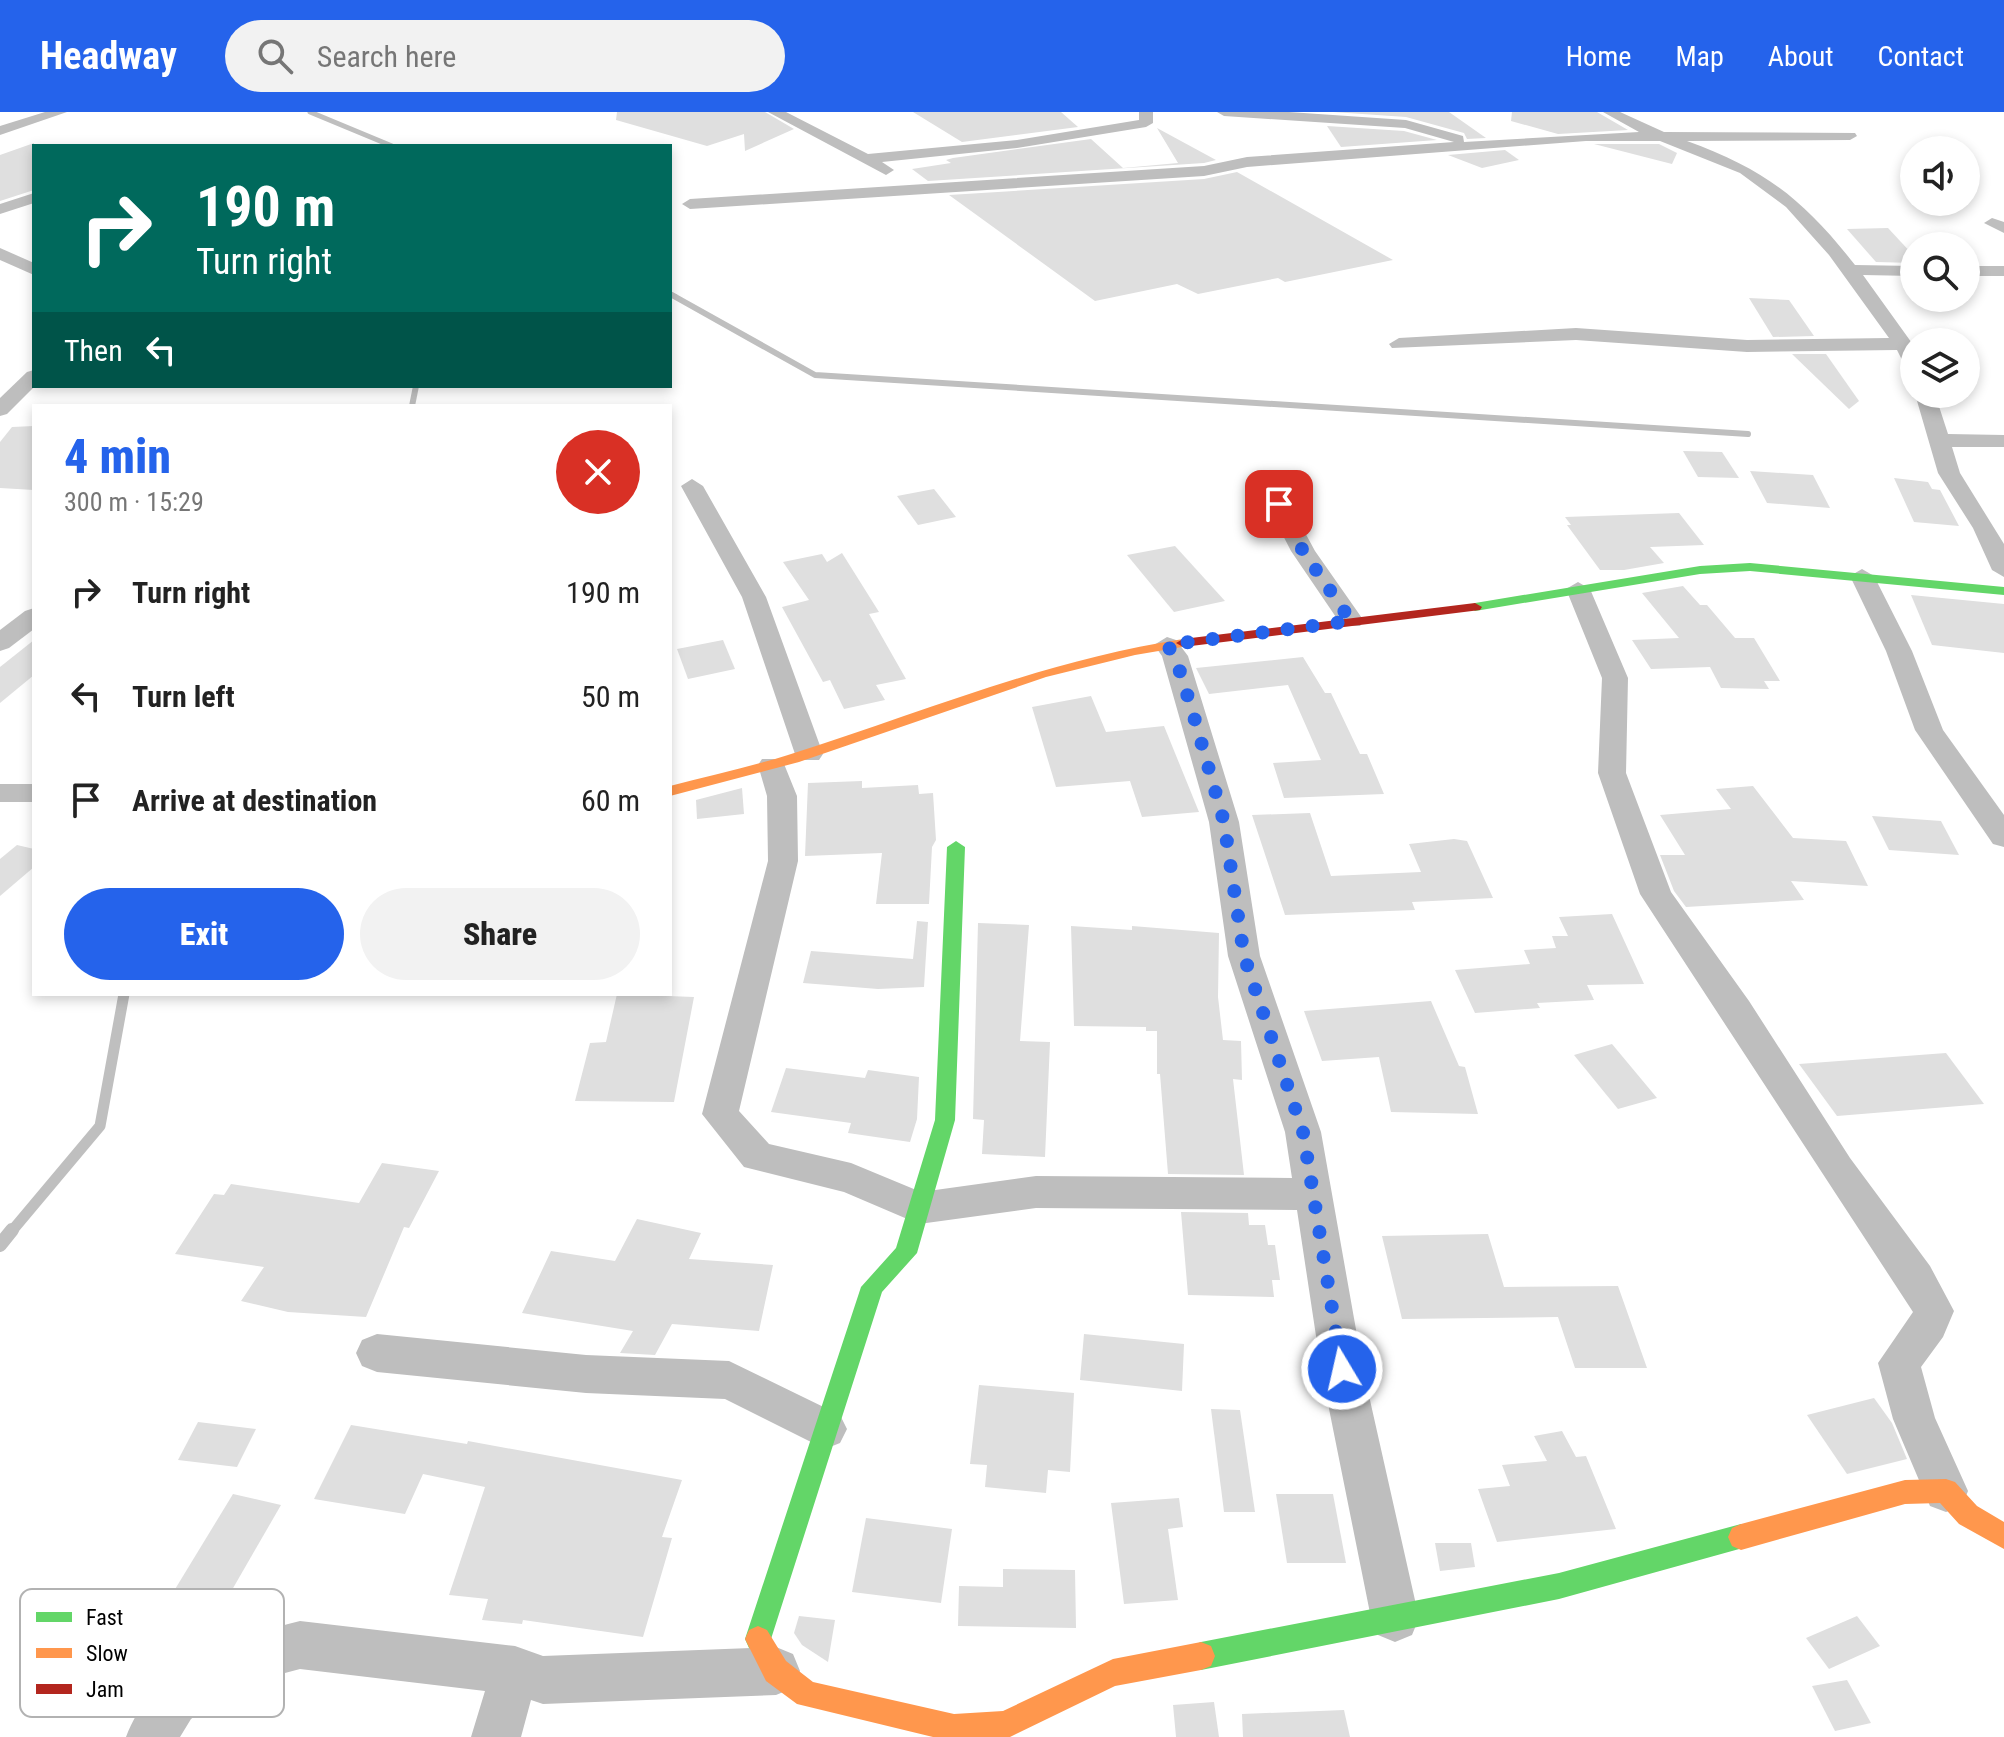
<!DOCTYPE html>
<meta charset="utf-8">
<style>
body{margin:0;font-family:"Roboto Condensed",sans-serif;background:#f2f2f2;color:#222;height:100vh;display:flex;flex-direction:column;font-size:30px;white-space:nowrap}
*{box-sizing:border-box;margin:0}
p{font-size:26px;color:#767676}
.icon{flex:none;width:44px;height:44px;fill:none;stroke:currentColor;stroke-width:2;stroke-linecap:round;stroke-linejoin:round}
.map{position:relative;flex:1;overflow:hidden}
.drawer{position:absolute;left:32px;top:292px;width:640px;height:592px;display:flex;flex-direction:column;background:#fff;border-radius:0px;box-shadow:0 4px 12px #0003}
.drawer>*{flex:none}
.banner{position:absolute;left:32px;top:32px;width:640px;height:244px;border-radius:0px;box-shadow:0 4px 12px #0003;background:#00695c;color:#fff;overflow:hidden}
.buttons{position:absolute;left:1900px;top:24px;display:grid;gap:16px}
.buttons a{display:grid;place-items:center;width:80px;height:80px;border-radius:50%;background:#fff;box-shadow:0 4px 12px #0003;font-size:40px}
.pin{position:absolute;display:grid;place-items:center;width:68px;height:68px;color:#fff;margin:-34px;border-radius:16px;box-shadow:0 4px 12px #0006}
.me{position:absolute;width:88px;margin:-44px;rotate:351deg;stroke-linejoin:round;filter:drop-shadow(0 0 6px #0008)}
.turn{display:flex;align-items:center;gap:28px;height:168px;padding:0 32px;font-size:36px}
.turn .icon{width:104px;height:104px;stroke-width:2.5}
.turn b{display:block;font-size:56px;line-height:68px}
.then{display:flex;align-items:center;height:76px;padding:0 32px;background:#0003;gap:16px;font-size:30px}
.round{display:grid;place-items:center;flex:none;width:84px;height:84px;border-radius:42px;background:#f2f2f2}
.head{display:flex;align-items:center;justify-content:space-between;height:136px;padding:0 32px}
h1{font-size:48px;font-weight:800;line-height:60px;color:#2563eb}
.button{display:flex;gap:16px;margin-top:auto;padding:16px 32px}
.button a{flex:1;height:92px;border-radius:48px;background:#2563eb;color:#fff;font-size:32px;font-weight:800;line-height:92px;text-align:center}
.button a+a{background:#f2f2f2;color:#222}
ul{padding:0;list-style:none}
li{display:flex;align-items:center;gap:24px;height:104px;padding:0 32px}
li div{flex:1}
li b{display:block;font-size:30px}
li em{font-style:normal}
header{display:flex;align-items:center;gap:48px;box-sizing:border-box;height:112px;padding:0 40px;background:#2563eb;color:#fff}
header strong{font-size:38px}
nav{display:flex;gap:44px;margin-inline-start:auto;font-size:28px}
.search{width:560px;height:72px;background:#f2f2f2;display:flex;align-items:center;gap:20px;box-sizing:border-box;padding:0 28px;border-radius:44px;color:#767676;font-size:30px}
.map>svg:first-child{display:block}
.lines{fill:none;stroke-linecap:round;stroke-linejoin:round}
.stream-far3{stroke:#bfbfbf;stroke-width:5}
.stream-far2{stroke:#bfbfbf;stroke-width:6}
.stream-far1{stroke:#bfbfbf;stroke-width:11}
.stream{stroke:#bfbfbf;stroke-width:14}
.building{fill:#dfdfdf}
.street{fill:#bebebe;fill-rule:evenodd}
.fast{fill:#63d668;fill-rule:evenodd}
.slow{fill:#ff974d;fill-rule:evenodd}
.jam{fill:#b3261e;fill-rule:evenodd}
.route{stroke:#2563eb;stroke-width:14;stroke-dasharray:0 25.2}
.key{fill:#fff;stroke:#b2b2b2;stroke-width:2}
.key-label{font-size:22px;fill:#000}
</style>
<header>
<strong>Headway</strong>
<div class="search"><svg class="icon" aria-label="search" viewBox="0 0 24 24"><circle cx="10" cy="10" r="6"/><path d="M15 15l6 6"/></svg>Search here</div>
<nav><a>Home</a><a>Map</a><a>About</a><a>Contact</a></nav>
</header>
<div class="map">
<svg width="2004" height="1625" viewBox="0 0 2004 1625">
<rect width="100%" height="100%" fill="#fff"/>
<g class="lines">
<!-- stream-far3 -->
<g class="stream-far3">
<polyline points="310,0 392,34"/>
<polyline points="670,182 676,185"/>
</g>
<!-- stream-far2 -->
<g class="stream-far2">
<polyline points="672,183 815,263 1748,322"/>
<polyline points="412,294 416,274"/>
</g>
<!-- stream-far1 -->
<polyline class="stream-far1" points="11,1120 100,1014 124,882"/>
<!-- stream -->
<polyline class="stream" points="0,1133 12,1118"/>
</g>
<!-- building -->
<g class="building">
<polygon points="617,0 765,0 794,17 745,39 744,22 707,34 616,8"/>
<polygon points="913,0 1061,0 1078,15 962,30"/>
<polygon points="1333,0 1449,0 1486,26 1467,27 1464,21 1406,5"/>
<polygon points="1512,0 1597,0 1628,18 1558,22 1511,9"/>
<polygon points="1327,14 1404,19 1437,28 1341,35"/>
<polygon points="1157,16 1216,48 1204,51 928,69 912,57 951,51 946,48 953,46 1091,27 1123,56 1178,51"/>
<polygon points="34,31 34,78 0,89 0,43"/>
<polygon points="1594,32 1659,32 1677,41 1672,52"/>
<polygon points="1505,38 1519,48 1482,56 1448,43"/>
<polygon points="1237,60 1393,148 1285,170 1278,166 1198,182 1177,172 1095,189 949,83 1204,67"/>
<polygon points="1888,116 1914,144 1914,151 1876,150 1847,117"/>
<polygon points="1749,186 1789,188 1814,224 1773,225"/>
<polygon points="1792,242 1826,242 1859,289 1849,297"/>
<polygon points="34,314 34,378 0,376 0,330 12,315"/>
<polygon points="1683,339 1722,340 1739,366 1698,365"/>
<polygon points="1750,359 1813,363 1830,396 1767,391"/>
<polygon points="1894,366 1928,370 1932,377 1940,378 1959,414 1914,410"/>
<polygon points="934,377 956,405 918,413 897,384"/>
<polygon points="1679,401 1704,433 1650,435 1664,451 1624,458 1600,458 1567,413 1571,413 1565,405"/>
<polygon points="1175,434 1225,489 1174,500 1127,443"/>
<polygon points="842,441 879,500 869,502 906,567 876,573 885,588 844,597 830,568 823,570 782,495 809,488 783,450 822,442 827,450"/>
<polygon points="1683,474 1700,493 1707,493 1735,526 1754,526 1780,569 1764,569 1769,577 1721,576 1710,555 1651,557 1632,528 1679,526 1642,481"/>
<polygon points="1911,483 2004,492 2004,541 1932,533"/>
<polygon points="34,528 34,563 0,591 0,555"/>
<polygon points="723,528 735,557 688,567 677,537"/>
<polygon points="1303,545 1325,581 1331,581 1360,642 1367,642 1384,682 1284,686 1273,651 1321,648 1288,573 1209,582 1196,556"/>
<polygon points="1091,584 1106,620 1164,614 1199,700 1142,705 1130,669 1056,675 1032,595"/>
<polygon points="862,669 862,676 918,673 919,682 933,681 936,728 932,735 929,792 876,792 882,741 805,744 808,671"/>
<polygon points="1753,674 1793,726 1846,729 1868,774 1791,769 1804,788 1686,795 1674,779 1660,743 1685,743 1660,703 1731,697 1716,677"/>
<polygon points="742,676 744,702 697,707 696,688"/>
<polygon points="1310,701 1331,764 1421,760 1409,732 1454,727 1467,729 1493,786 1412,790 1415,798 1285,803 1252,703"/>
<polygon points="1872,704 1941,709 1959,743 1889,738"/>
<polygon points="17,733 34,737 34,755 0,784 0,747"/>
<polygon points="1612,802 1644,872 1587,873 1594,888 1537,891 1540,896 1475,901 1455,858 1530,852 1524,838 1556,836 1552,824 1568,824 1559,805"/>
<polygon points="917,809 928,810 924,875 878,877 803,871 811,839 913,847"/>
<polygon points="978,811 1029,813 1020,929 1050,930 1045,1045 982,1042 984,1008 973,1007"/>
<polygon points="1071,814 1132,818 1132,814 1219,821 1218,885 1223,928 1241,929 1242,968 1233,967 1244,1063 1168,1062 1160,962 1157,962 1157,919 1146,919 1146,915 1074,914"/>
<polygon points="617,882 694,885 674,990 575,989 590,931 606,930"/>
<polygon points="1431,889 1459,954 1465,955 1478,1002 1391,1000 1379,945 1322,949 1304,899"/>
<polygon points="1612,932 1657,986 1618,997 1574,943"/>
<polygon points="1946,941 1984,992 1837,1004 1799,952"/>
<polygon points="786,956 865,966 868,958 919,965 917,1007 910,1030 848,1021 851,1011 771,1000"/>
<polygon points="382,1051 439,1059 409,1116 404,1115 366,1205 288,1200 241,1189 264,1155 175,1142 214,1082 224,1083 231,1072 359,1091"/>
<polygon points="1181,1100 1248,1101 1249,1113 1265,1113 1268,1133 1275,1133 1280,1168 1272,1168 1274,1185 1188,1183"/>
<polygon points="637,1107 701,1121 689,1147 773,1153 759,1219 672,1212 655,1243 620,1241 633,1219 522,1201 551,1139 615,1149"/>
<polygon points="1488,1122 1504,1175 1618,1174 1647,1256 1575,1256 1558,1205 1402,1207 1382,1124"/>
<polygon points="1084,1222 1184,1232 1182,1279 1080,1268"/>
<polygon points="979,1273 1074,1281 1070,1360 1048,1358 1046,1381 985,1375 987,1353 970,1352"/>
<polygon points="1874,1286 1892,1311 1907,1347 1847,1362 1807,1303"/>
<polygon points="1211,1297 1240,1298 1255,1400 1224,1400"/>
<polygon points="198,1310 256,1317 237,1355 178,1348"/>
<polygon points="351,1313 467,1332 468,1329 682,1368 662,1425 672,1426 643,1525 523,1508 522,1512 482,1508 488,1487 449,1483 485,1375 423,1362 405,1402 314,1387"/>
<polygon points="1562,1319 1576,1345 1586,1344 1616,1417 1497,1430 1478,1377 1510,1374 1502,1353 1547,1349 1534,1324"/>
<polygon points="233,1382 281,1393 217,1504 166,1492"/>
<polygon points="1276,1382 1333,1382 1346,1451 1287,1451"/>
<polygon points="1179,1386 1183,1415 1168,1417 1178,1488 1124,1492 1111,1391"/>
<polygon points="866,1406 952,1417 941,1491 852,1480"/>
<polygon points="1435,1431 1471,1431 1475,1455 1440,1459"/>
<polygon points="1003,1457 1075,1458 1076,1516 958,1514 959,1474 1003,1475"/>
<polygon points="799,1504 835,1508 828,1550 802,1533 794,1521"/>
<polygon points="1857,1504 1880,1534 1829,1557 1806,1526"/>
<polygon points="1847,1568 1871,1611 1835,1619 1812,1574"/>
<polygon points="1214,1590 1219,1625 1176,1625 1173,1593"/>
<polygon points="1344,1598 1350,1625 1243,1625 1242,1602"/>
</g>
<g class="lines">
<!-- street -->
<g class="street">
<polygon points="45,0 67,0 0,23 0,14"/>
<polygon points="768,0 786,0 868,42 1017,28 1139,8 1139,0 1153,0 1153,11 1146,15 1017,36 882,50 894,58 886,63"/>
<path d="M1217,0H1289L1406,8L1463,24L1464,30L1639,20L1603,0H1620L1664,20L1855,21L1857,24L1850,28L1687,29C1766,58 1803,87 1855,153L1914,154V164L1863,163L1914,234V260L1907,258L1897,238L1747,240L1576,228L1392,236L1389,232L1399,226L1576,216L1747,228L1889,226L1829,143L1786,95L1740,61L1660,29H1586L1247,55L1204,64L690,97L682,92L690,87L1204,54L1247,45L1454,30L1405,16L1224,4Z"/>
<polygon points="34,81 34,91 0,102 0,92"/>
<polygon points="1992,106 2004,110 2004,121 1984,111"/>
<polygon points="0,136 34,151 34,163 0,148"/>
<rect x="1966" y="154" width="38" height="10"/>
<polygon points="34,258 35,274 7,302 0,304 0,286 27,260"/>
<polygon points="1915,282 1935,282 1948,322 2004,323 2004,335 1952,335 1960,361 2004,432 2004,465 1992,458 1973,416 1938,361"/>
<polygon points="1266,362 1277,369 1315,439 1364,509 1360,514 1342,514 1291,439 1255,369"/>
<polygon points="692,367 703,374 766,485 823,642 819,648 799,648 795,642 742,485 681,374"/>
<polygon points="1862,457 1874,464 1912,539 1943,618 2004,703 2004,735 1993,732 1915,618 1886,539 1850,464"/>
<polygon points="1578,470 1590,477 1628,566 1626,661 1671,780 1749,889 1850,1046 1930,1154 1954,1199 1943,1225 1921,1255 1935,1306 1968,1379 1962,1394 1946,1400 1930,1394 1893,1307 1878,1251 1913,1200 1640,782 1598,661 1602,566 1566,477"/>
<polygon points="34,496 34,517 9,536 0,539 0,518 25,499"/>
<polygon points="1167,525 1176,528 1188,544 1239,710 1260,844 1321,1020 1363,1257 1419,1506 1412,1523 1395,1530 1378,1523 1371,1506 1321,1257 1297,1098 1036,1096 919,1112 844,1080 744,1055 702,1002 768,749 767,684 758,653 762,647 782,647 797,684 798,749 739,999 769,1032 851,1051 921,1080 1036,1064 1292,1066 1285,1020 1228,844 1209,710 1162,544 1154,533"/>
<rect x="0" y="672" width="34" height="18"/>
<polygon points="377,1222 586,1243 729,1249 840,1303 847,1317 840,1331 825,1337 725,1287 586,1281 377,1260 362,1254 356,1241 362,1228"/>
<path d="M300,1509L515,1534L543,1544L776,1535L793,1542L800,1559L793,1576L776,1583L543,1592L531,1588L521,1625H471L485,1579L300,1557L236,1574L191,1607L180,1625H126C159,1544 223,1529 300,1509Z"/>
</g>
<!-- fast -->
<g class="fast">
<polygon points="1750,451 2004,475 2004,483 1750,459 1700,462 1475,499 1468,495 1475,491 1700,454"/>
<polygon points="956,729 965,735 955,1008 917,1141 882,1180 771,1527 767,1536 758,1540 749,1536 745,1527 861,1175 896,1136 935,1008 947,735"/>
<polygon points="1741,1412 1750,1416 1754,1425 1750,1434 1559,1487 1201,1558 1191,1554 1187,1544 1191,1534 1201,1530 1559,1461"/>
</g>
<!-- slow -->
<g class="slow">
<path d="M1183,527L1190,531L1188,534L1135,543L1046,565L799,650L670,684V674C709,664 749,655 788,643C922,601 1042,549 1183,527Z"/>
<polygon points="1946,1367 1955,1370 1977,1394 2004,1410 2004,1437 1959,1412 1940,1391 1905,1392 1741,1438 1732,1434 1728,1425 1732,1416 1741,1412 1905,1368"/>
<polygon points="758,1514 767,1518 786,1549 813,1570 954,1602 1003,1599 1113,1547 1201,1530 1211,1534 1215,1544 1211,1554 1201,1558 1115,1574 1010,1625 933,1625 797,1592 766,1569 745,1527 749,1518"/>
</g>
<!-- jam -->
<polygon class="jam" points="1475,491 1482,495 1480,498 1183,535 1176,531 1183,527"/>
</g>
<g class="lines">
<!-- route -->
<polyline class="route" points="1279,392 1303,439 1351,509 1167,533 1175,544 1192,598 1224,710 1244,844 1303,1020 1342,1257"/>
</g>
<!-- legend -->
<rect x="20" y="1477" width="264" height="128" rx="12" class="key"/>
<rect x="36" y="1500" width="36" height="10" fill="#63d668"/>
<rect x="36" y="1536" width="36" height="10" fill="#ff974d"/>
<rect x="36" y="1572" width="36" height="10" fill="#b3261e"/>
<g class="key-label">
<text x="86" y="1513">Fast</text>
<text x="86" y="1549">Slow</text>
<text x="86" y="1585">Jam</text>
</g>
</svg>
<div class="buttons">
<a><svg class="icon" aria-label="sound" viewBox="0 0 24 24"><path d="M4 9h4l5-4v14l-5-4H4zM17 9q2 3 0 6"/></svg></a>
<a><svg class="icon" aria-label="search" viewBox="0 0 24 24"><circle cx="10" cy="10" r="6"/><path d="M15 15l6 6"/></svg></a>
<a><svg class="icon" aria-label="layers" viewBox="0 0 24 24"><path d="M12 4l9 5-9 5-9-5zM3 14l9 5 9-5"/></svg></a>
</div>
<div class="pin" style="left:1279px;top:392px;background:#d93025"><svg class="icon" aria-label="arrive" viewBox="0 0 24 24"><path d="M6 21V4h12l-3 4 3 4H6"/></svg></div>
<svg class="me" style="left:1342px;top:1257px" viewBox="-20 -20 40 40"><circle r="17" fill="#2563eb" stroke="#fff" stroke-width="3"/><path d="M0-11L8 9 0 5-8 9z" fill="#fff"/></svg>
<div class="banner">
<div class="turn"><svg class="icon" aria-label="right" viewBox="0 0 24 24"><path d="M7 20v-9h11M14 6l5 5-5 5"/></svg><div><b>190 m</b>Turn right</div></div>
<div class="then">Then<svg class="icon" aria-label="left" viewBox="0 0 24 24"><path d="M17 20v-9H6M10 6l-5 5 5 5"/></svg></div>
</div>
<section class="drawer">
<div class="head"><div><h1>4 min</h1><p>300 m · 15:29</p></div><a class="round" style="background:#d93025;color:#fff"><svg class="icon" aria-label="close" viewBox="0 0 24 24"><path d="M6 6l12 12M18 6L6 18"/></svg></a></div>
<ul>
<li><svg class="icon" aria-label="right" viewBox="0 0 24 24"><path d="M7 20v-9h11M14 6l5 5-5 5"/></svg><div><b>Turn right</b></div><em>190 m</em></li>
<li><svg class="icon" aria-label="left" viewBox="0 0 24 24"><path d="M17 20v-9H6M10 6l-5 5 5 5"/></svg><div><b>Turn left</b></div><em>50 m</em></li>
<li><svg class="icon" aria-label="arrive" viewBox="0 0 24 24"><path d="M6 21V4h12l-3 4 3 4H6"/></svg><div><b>Arrive at destination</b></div><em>60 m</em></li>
</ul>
<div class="button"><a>Exit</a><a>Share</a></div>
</section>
</div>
